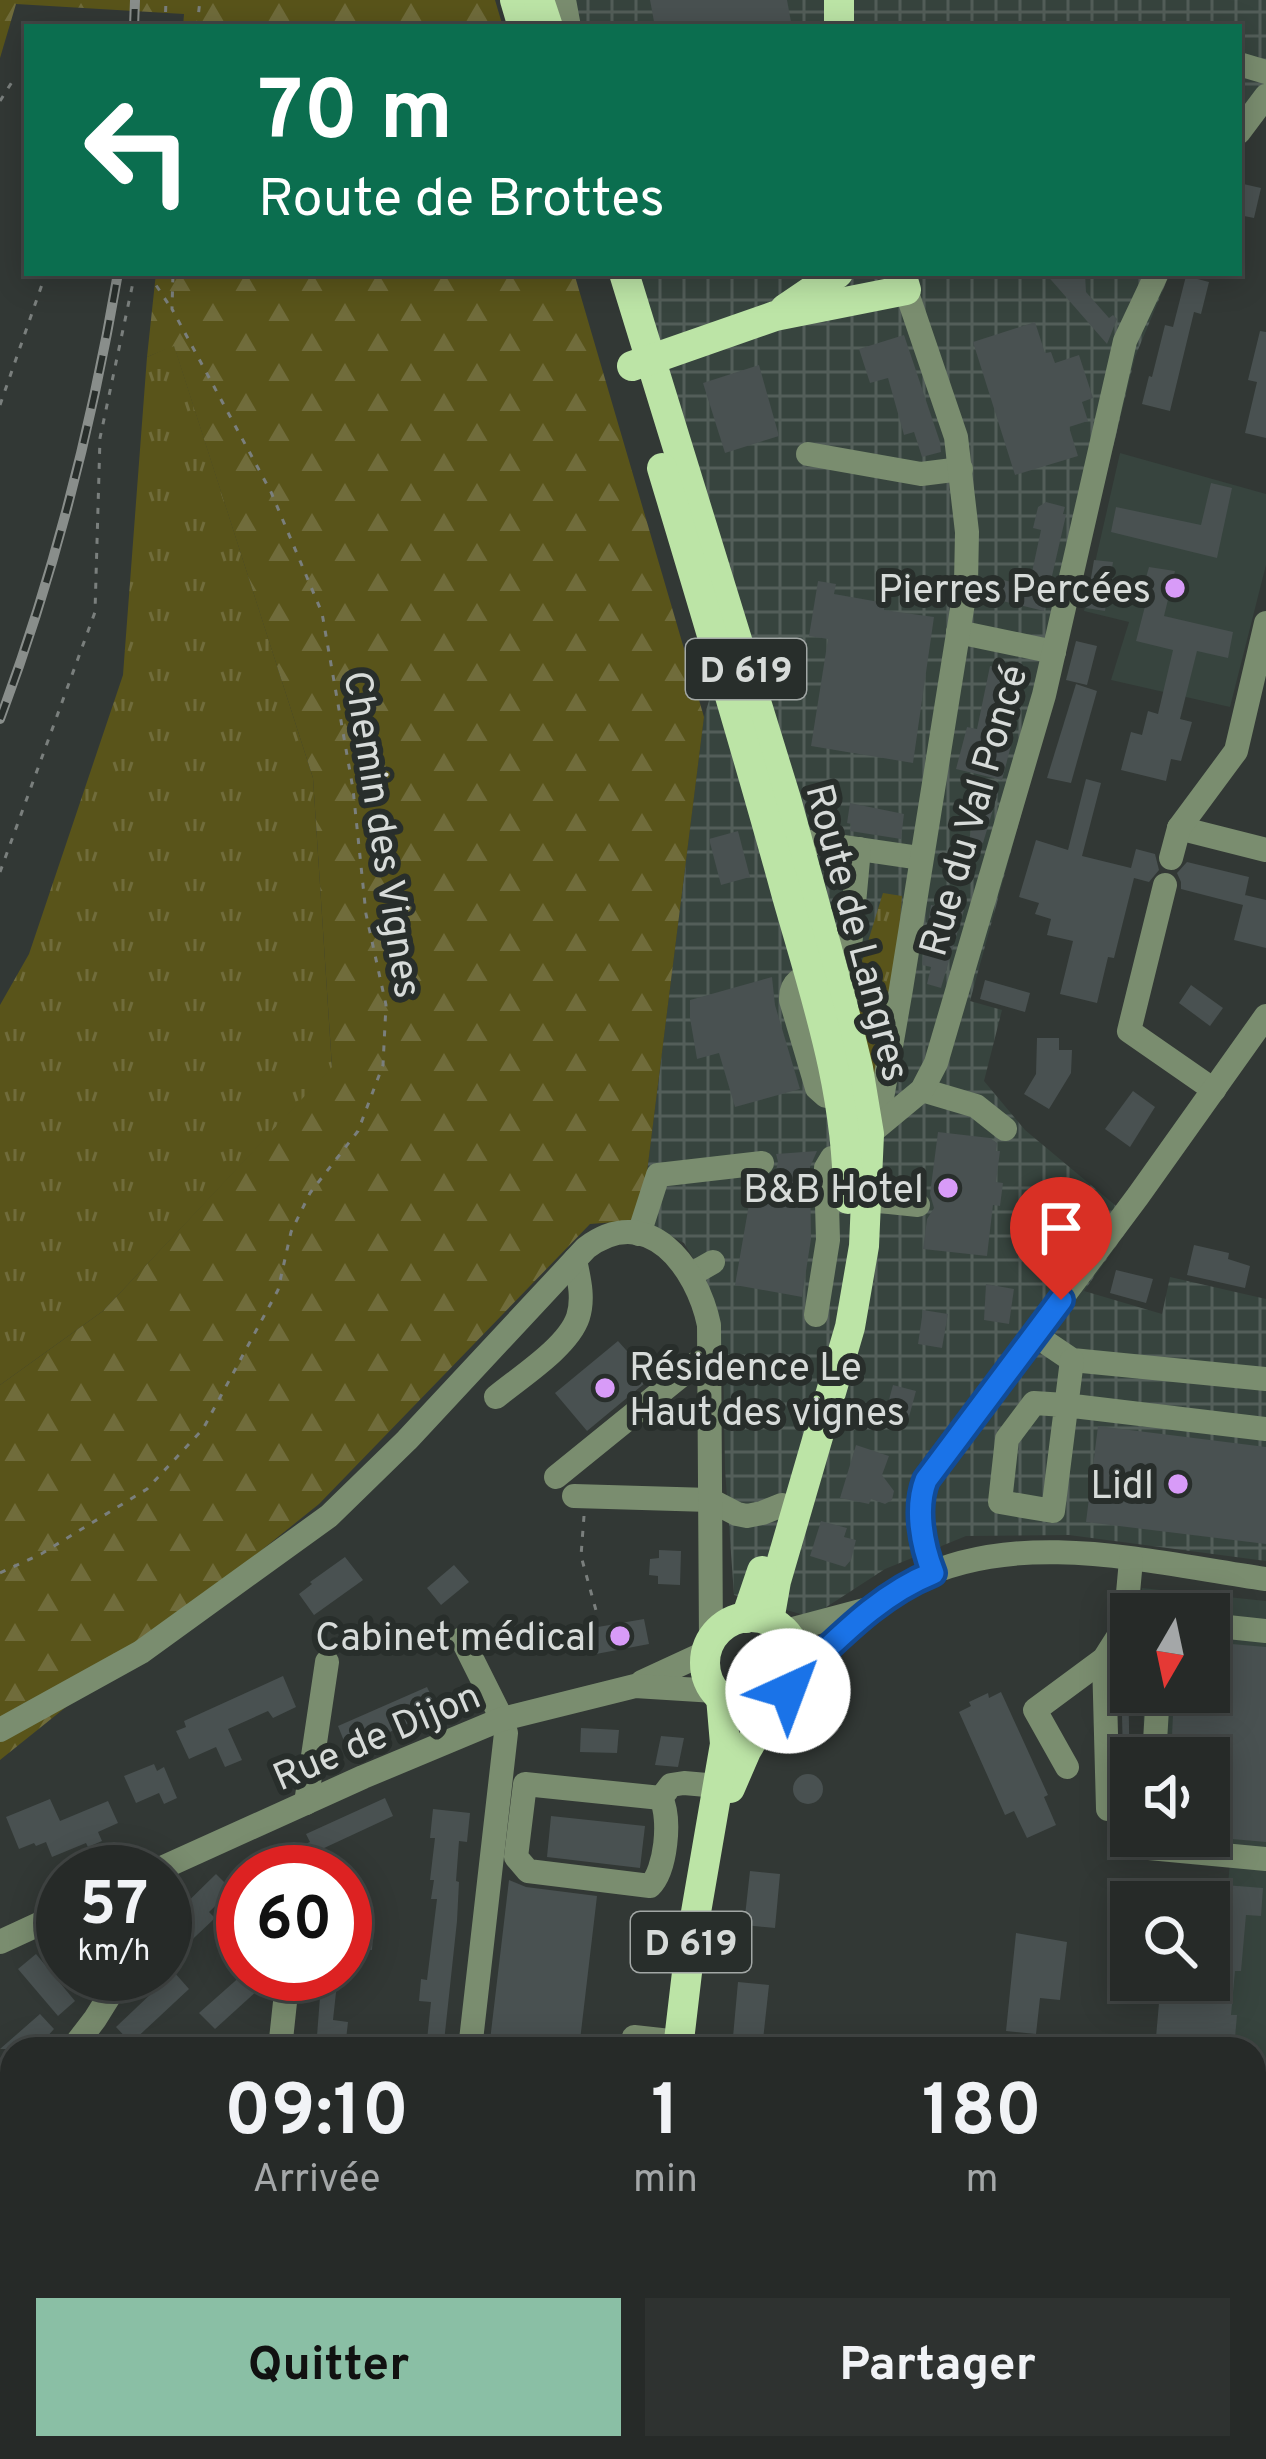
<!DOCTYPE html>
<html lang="fr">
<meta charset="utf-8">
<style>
body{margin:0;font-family:Overpass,sans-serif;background:#2e3230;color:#f1f3f6;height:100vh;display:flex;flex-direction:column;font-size:45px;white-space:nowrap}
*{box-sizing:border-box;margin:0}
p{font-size:39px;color:#a4a7a8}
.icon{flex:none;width:66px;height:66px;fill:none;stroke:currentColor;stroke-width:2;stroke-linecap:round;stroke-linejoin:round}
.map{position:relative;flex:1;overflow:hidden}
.side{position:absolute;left:0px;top:2037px;width:1266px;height:423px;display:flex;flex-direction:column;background:#262a28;border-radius:36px 36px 0 0;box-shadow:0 6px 30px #0003,0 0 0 3px #424645}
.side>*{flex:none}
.hud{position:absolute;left:24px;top:24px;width:1218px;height:252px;border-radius:0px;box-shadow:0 6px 30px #0003,0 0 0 3px #424645;background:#0b6e4f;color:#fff;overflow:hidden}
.needle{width:78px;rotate:189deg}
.buttons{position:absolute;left:1110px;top:1593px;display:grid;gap:24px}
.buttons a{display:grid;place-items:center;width:120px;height:120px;border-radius:0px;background:#262a28;box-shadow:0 6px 30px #0003,0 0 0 3px #424645;font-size:60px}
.speed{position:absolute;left:36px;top:1845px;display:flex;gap:24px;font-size:60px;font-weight:700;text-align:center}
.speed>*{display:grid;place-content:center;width:156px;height:156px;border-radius:50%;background:#262a28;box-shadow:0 6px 30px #0003,0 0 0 3px #424645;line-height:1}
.speed small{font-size:30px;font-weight:400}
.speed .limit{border:18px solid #d22;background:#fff;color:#111}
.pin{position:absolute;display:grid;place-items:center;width:102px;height:102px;color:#fff;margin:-123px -51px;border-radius:50% 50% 50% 0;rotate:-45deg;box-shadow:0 0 12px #0007}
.pin .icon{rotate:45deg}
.me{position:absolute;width:132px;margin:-66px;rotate:43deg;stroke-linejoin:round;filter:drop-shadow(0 0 9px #0008)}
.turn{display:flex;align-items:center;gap:42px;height:252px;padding:0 36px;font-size:54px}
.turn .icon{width:156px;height:156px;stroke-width:2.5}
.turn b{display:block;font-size:84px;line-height:102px}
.eta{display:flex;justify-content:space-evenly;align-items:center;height:204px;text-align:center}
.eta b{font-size:72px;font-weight:700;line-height:84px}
.action{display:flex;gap:24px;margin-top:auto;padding:24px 36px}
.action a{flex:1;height:138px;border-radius:0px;background:#8abfa5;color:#111;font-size:48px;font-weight:700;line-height:138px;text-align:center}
.action a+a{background:#2e3230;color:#f1f3f6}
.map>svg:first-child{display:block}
.built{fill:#37443e}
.industrial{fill:url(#industrial-grid)}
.grass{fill:url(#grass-tufts)}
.forest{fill:url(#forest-firs)}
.building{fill:#495151}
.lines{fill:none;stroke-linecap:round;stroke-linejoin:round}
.path{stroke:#7a7f7d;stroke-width:3;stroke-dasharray:6 9;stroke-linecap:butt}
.minor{stroke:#7a8d6f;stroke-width:24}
.major{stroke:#bce4a6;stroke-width:30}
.rail-casing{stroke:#898e8b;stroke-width:10}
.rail{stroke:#282e2b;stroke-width:6;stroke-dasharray:18;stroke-linecap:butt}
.route-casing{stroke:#114b97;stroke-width:30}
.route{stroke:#1a73e8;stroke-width:21}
.poi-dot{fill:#d89bf8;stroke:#282e2b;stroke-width:4.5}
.labels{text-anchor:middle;stroke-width:12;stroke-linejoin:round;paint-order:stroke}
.shield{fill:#282e2b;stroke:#a2a7a5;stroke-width:3}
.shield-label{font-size:36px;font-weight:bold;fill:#d7dbd9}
.poi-label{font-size:39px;fill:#d7dbd9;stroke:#282e2b;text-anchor:end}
.street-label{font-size:39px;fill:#d7dbd9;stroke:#282e2b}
</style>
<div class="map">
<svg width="1266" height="2459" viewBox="0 0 1266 2459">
<defs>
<pattern id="industrial-grid" width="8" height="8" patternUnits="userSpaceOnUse" patternTransform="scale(3)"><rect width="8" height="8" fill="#37443e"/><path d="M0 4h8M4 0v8" fill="none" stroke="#535e59"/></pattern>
<pattern id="grass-tufts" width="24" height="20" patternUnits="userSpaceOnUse" patternTransform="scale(3)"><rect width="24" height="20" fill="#59541a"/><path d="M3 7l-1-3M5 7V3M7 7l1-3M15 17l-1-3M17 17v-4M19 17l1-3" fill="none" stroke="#706c3b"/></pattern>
<pattern id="forest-firs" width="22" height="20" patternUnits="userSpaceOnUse" patternTransform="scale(3)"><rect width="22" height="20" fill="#59541a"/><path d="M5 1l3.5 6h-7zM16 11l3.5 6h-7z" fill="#706c3b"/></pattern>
</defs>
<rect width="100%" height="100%" fill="#323835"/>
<!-- built -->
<g class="built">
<polygon points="1120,453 1266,494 1266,565 1230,707 1111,680 1129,622 1084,611"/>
<polygon points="1142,1588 1266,1601 1266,2260 1254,2259 1254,2049 1212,2049 1230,1863 1145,1836 1209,1836 1209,1758 1144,1758 1143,1692 1209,1692 1209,1614 1142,1614"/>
</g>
<!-- industrial -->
<g class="industrial">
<polygon points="553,0 1266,0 1266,106 1239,146 1239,27 561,27"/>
<polygon points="631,273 1170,273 1135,357 1045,727 970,1001 1002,1010 984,1081 1025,1130 1134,1221 1084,1291 1162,1314 1170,1277 1266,1299 1266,1561 1069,1535 966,1536 885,1569 811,1617 734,1595 725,1469 723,1355 703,1275 684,1243 641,1220 704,717 732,626"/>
</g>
<!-- grass -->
<g class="grass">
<polygon points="174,345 313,778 332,1068 103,1311 0,1385 0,1005 29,954 123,675 147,357"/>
<polygon points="883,893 902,896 892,1014 878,1089 859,1036 858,974"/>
</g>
<!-- forest -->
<g class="forest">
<polygon points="0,0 495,0 503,27 183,27 184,14 16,4 0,58"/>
<polygon points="156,273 574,273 704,717 641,1220 590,1224 319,1504 0,1760 0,1385 103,1311 332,1067 313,778 174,346 147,357"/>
</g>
<!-- building -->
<g class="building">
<polygon points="650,0 787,0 792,27 655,27"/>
<polygon points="1239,183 1261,188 1254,218 1239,215"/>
<polygon points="1045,273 1085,273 1086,292 1109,318 1113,315 1117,319 1107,344"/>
<polygon points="1186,276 1209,282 1201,314 1194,312 1170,411 1142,404 1149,376 1152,377 1165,325 1173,327"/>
<polygon points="1035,322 1045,353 1051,352 1055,363 1079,355 1093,398 1082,402 1088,421 1069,427 1078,456 1015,475 973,342"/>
<polygon points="1260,331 1266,332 1266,438 1245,433 1257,382 1248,380"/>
<polygon points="904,335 940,442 941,452 922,457 914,432 904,435 888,378 870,383 859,349"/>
<polygon points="759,365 779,436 725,453 703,383"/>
<polygon points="1211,483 1232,488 1217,558 1111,532 1116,507 1201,525"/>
<polygon points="1046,502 1065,507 1063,514 1066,515 1044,611 998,600 1003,580 1029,586 1041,530 1033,528 1038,507"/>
<polygon points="1094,560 1113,562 1105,611 1086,608"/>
<polygon points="1149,567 1175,571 1164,616 1233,632 1228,658 1197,651 1180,719 1192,722 1181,761 1171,759 1166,781 1121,770 1131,732 1142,735 1148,711 1158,714 1173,650 1136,641 1150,587 1144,585"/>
<polygon points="818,581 836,584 834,594 885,603 884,610 934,617 913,763 811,746 828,639 809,636"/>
<polygon points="1076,641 1097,646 1087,685 1066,680"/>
<polygon points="990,666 1020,672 1006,736 1013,738 1002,780 956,769 967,727 977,729"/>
<polygon points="1076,684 1097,691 1071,783 1047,778"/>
<polygon points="1086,779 1101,783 1082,856 1131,868 1136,849 1155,854 1159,870 1149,882 1134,878 1114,958 1108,957 1097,1003 1060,994 1073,941 1047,935 1051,919 1035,914 1039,903 1019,897 1036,840 1068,850"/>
<polygon points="991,791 998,793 983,843 969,839 978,809 985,811"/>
<polygon points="850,803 904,814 901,839 850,831 851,824 847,823"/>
<polygon points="738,831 750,877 721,885 709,839"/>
<polygon points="1187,862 1249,877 1244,900 1245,895 1266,900 1266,948 1234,940 1243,905 1181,889 1181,882 1177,873"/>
<polygon points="931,905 964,910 941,988 927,984 931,967 922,965"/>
<polygon points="772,977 775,1005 800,1089 735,1107 719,1053 697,1059 690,1018 690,1000"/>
<polygon points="985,980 1030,993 1025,1012 980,999"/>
<polygon points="1191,985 1223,1008 1210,1026 1179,1003"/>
<polygon points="1037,1038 1059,1038 1059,1050 1072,1050 1071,1073 1049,1109 1024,1094 1036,1074"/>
<polygon points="1133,1091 1155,1107 1130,1147 1105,1129"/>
<polygon points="938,1132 990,1138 997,1143 996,1151 1000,1151 996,1182 1003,1183 1000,1206 993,1205 987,1256 923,1249 927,1219 934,1208 930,1194"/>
<polygon points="817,1151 810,1167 811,1239 802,1297 735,1285 753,1181 774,1177 778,1162 776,1154"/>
<polygon points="1194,1245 1229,1253 1228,1259 1250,1266 1245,1288 1187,1275"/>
<polygon points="1116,1270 1153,1279 1146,1303 1110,1293"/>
<polygon points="986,1284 1014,1289 1009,1324 984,1320"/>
<polygon points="923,1310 948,1314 942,1348 918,1344"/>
<polygon points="618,1341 651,1378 587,1431 555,1393"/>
<polygon points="893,1385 916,1391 906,1428 883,1422"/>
<polygon points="1098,1426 1266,1447 1266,1544 1086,1522"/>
<polygon points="856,1445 889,1456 882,1475 894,1491 892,1500 885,1504 871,1499 869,1504 840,1498"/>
<polygon points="821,1521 847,1528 844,1537 856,1540 851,1560 845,1567 810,1556"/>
<polygon points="659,1550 681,1551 680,1585 658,1584 658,1576 649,1575 650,1559 659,1558"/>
<polygon points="345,1557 363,1580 314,1615 299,1594 312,1584 310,1582"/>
<polygon points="454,1565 469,1582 441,1605 427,1588"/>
<polygon points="644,1619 649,1644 596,1654 592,1628"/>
<polygon points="1209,1642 1266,1647 1266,1842 1209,1837 1209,1758 1171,1758 1174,1692 1209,1692"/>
<polygon points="1121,1666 1128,1666 1131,1848 1116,1847 1116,1824 1122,1818 1124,1809"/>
<polygon points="283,1676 296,1707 273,1718 268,1711 228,1729 242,1760 225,1767 216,1747 189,1759 176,1731 186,1727 184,1721"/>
<polygon points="427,1687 438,1710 348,1751 338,1726"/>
<polygon points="1001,1692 1048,1795 1044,1797 1056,1825 1027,1838 1014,1811 1005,1815 959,1712 971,1706 969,1702 988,1693 989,1698"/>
<polygon points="581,1728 619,1730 617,1753 580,1752"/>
<polygon points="661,1736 684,1738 678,1767 655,1765"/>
<polygon points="154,1764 157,1771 164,1767 177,1798 164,1804 159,1793 136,1803 124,1776"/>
<circle cx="808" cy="1789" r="15"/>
<polygon points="385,1798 393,1816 322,1849 325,1857 304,1868 306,1872 277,1872 272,1859 310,1842 306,1834"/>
<polygon points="50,1799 60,1821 108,1801 118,1823 98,1832 102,1841 88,1847 86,1843 52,1857 46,1842 36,1846 34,1843 19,1849 6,1817"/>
<polygon points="433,1809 470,1813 467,1842 459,1841 456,1881 459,1882 457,1921 444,2042 427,2040 431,2002 419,2001 421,1979 427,1980 437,1899 431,1899 434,1880 430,1880 435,1838 430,1838"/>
<polygon points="551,1816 645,1826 640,1868 547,1857"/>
<polygon points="750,1871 780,1874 775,1928 744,1925"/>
<polygon points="216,1874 232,1890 209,1912 215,1918 178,1953 165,1940 165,1924"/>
<polygon points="509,1880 526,1887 597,1896 579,2049 489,2049"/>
<polygon points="1225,1885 1263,1888 1261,1916 1246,1915 1241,1971 1235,1971 1231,2015 1237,2015 1234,2049 1155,2049 1161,1980 1216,1980"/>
<polygon points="345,1920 374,1923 372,1950 345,1948"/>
<polygon points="1016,1933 1067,1942 1060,2000 1040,1998 1036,2034 1006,2031"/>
<polygon points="36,1954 75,2001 58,2016 18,1969"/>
<polygon points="174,1972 189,1989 131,2043 116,2027"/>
<polygon points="243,1974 271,1974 271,1978 215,2029 199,2013"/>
<polygon points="311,1974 338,1974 333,2020 348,2022 345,2049 319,2049 321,2036 317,2036 320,1997 309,1996"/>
<polygon points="738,1982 769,1985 763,2040 733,2037"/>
<polygon points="40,2014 54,2029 45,2039 33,2049 0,2049"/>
</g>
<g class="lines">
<!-- path -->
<g class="path">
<polyline points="165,27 166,0"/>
<polyline points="197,27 200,0"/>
<polyline points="0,101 12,82"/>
<polyline points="148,273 171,308"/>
<polyline points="0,405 46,273"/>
<polyline points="0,872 95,612 100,438 135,273"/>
<polyline points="584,1516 581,1556 597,1614"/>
<polyline points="0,1573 41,1554 147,1489 203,1429 278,1290 291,1232 310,1193 358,1131 383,1065 386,1005 366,914 353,789 322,613 271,492 172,309 173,273"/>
</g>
<!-- minor -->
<g class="minor">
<polyline points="564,0 569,27"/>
<polyline points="1239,64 1266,72"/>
<polyline points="1239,132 1266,96"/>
<polyline points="808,454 921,474 961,469"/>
<polyline points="958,632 1054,652"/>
<polyline points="1179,828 1266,850"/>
<polyline points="797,840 920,858"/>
<polyline points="1171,858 1179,828 1236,751 1266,623"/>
<polyline points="1165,885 1129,1031 1214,1090"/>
<path d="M822,971C805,977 790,979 791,1000L817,1088L826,1096H840"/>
<polyline points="845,1002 859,849"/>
<polyline points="922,1090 976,1106 1005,1129"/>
<polyline points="870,1132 881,1104 901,989 966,584 967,532 956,437 906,290"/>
<polyline points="869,1134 922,1090 936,1063 1044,695 1125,341 1157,273"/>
<polyline points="851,1198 918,1205"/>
<polyline points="639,1234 658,1175 762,1163"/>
<polyline points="692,1274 713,1262"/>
<polyline points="816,1315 828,1240 826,1168 832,1158 860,1157"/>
<polyline points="1035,1335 1072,1360 1266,1379"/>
<polyline points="1072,1360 1053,1511 1000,1502 1007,1439 1034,1403 1065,1405 1266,1429"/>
<path d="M496,1397C520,1377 568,1347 578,1317C584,1298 579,1279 575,1260"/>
<polyline points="556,1477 709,1353"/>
<polyline points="574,1496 710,1500 737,1514 747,1516 762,1513 782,1505"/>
<path d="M933,1573C922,1545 915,1508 926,1480L1138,1196L1266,1016"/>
<polyline points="1209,1625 1266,1631"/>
<polyline points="785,1631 864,1610"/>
<polyline points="462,1639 502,1719 506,1733 470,2049"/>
<polyline points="1104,1659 1108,1809"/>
<path d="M795,1679C832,1645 868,1603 915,1580C1022,1527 1153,1563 1266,1579"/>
<polyline points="642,1682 707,1652"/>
<path d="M0,1730L141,1652L329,1516L407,1440L586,1248C648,1201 697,1267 709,1325L711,1641"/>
<polyline points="1154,1758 1158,1692"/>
<polyline points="1067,1767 1035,1710 1104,1659 1125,1626 1131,1560"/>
<path d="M661,1798C671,1819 666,1870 650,1886L528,1871L516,1857L525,1784L661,1798L671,1785L684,1783L718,1786"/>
<polyline points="306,1803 327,1662"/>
<polyline points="1150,1836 1149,1848 1266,1859"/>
<polyline points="153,1872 363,1777 502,1719 635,1686 715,1691"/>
<polyline points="0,1942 63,1913"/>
<polyline points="690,1947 734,1951"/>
<polyline points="634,2037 679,2042"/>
<polyline points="72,2049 95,2019 123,1974"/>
<polyline points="280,2049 288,1974"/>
<polyline points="0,2124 12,2112"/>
<polyline points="1254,2211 1266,2084"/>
<polyline points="1254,2245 1266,2246"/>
<polyline points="0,2254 12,2255"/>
<polyline points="1242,2448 1244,2459"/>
<polyline points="41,2459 42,2448"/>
<polyline points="233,2459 234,2448"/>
<polyline points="424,2459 425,2448"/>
<polyline points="810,2459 815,2448"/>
</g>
<!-- major -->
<g class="major">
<polyline points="515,0 523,27"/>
<polyline points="539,0 548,27"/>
<polyline points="839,0 839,27"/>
<polyline points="624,273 786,799 844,1011 858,1068 869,1134 864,1246 850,1327 776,1581 769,1621"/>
<polyline points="785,309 838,273"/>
<polyline points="632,366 775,316 906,290 901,273"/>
<path d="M662,468C705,611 748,753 787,896C816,998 848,1091 848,1199"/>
<circle cx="751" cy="1663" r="46"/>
<polyline points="746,1618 762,1571"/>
<polyline points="730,1788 746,1751 774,1703"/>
<polyline points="678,2049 690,1947 725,1744 721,1697"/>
<polyline points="630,2459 632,2448"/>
</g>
<!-- rail casing -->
<g class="rail-casing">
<g id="rail">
<polyline points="134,27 135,0"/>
<path d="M0,719C54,575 92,425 118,273"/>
</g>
</g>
<!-- rail -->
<use href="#rail" class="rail"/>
</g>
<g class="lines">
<!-- route casing -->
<g class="route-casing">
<path id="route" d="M788,1691L795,1679C838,1639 878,1595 933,1573C922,1545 915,1508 926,1480L1061,1300"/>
</g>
<!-- route -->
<use href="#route" class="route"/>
</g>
<!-- markers -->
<g class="poi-dot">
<circle cx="1175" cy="588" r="12"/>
<circle cx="948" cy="1188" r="12"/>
<circle cx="605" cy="1388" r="12"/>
<circle cx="1178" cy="1484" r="12"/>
<circle cx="620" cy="1636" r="12"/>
</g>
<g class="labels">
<!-- shield labels -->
<g class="shield">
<rect x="686" y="639" width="120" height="60" rx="9"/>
<rect x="631" y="1912" width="120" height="60" rx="9"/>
</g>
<g class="shield-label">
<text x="746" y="682">D 619</text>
<text x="691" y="1955">D 619</text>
</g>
<!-- poi labels -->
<g class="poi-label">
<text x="1151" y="602">Pierres Percées</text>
<text x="924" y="1202">B&amp;B Hotel</text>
<text x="629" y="1380" text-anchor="start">Résidence Le<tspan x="629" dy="45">Haut des vignes</tspan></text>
<text x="1154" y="1498">Lidl</text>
<text x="596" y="1650">Cabinet médical</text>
</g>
<!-- street labels -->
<g class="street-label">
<text transform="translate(972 810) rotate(-74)" y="14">Rue du Val Poncé</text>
<text transform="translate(384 834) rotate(81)" y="14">Chemin des Vignes</text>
<text transform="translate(859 932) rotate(75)" y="14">Route de Langres</text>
<text transform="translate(376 1735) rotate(-23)" y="14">Rue de Dijon</text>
</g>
</g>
</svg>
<div class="buttons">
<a><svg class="needle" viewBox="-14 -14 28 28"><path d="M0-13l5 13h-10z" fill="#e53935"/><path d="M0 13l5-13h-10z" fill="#a4a7a8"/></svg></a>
<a><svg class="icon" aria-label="sound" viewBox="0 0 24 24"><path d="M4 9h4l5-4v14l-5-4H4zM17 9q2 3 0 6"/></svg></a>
<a><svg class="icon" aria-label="search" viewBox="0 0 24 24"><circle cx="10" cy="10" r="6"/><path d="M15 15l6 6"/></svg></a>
</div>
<div class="speed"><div>57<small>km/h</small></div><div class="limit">60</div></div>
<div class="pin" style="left:1061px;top:1300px;background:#d93025"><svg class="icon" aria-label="arrive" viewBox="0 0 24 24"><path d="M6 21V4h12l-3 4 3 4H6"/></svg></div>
<svg class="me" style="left:788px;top:1691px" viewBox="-20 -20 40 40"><circle r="19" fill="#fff"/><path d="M0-13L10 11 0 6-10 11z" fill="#1a73e8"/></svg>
<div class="hud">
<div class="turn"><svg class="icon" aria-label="left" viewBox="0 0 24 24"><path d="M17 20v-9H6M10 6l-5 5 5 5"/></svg><div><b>70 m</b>Route de Brottes</div></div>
</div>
<section class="side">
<div class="eta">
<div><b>09:10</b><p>Arrivée</p></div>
<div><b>1</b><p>min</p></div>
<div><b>180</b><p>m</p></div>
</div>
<div class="action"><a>Quitter</a><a>Partager</a></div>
</section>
</div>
